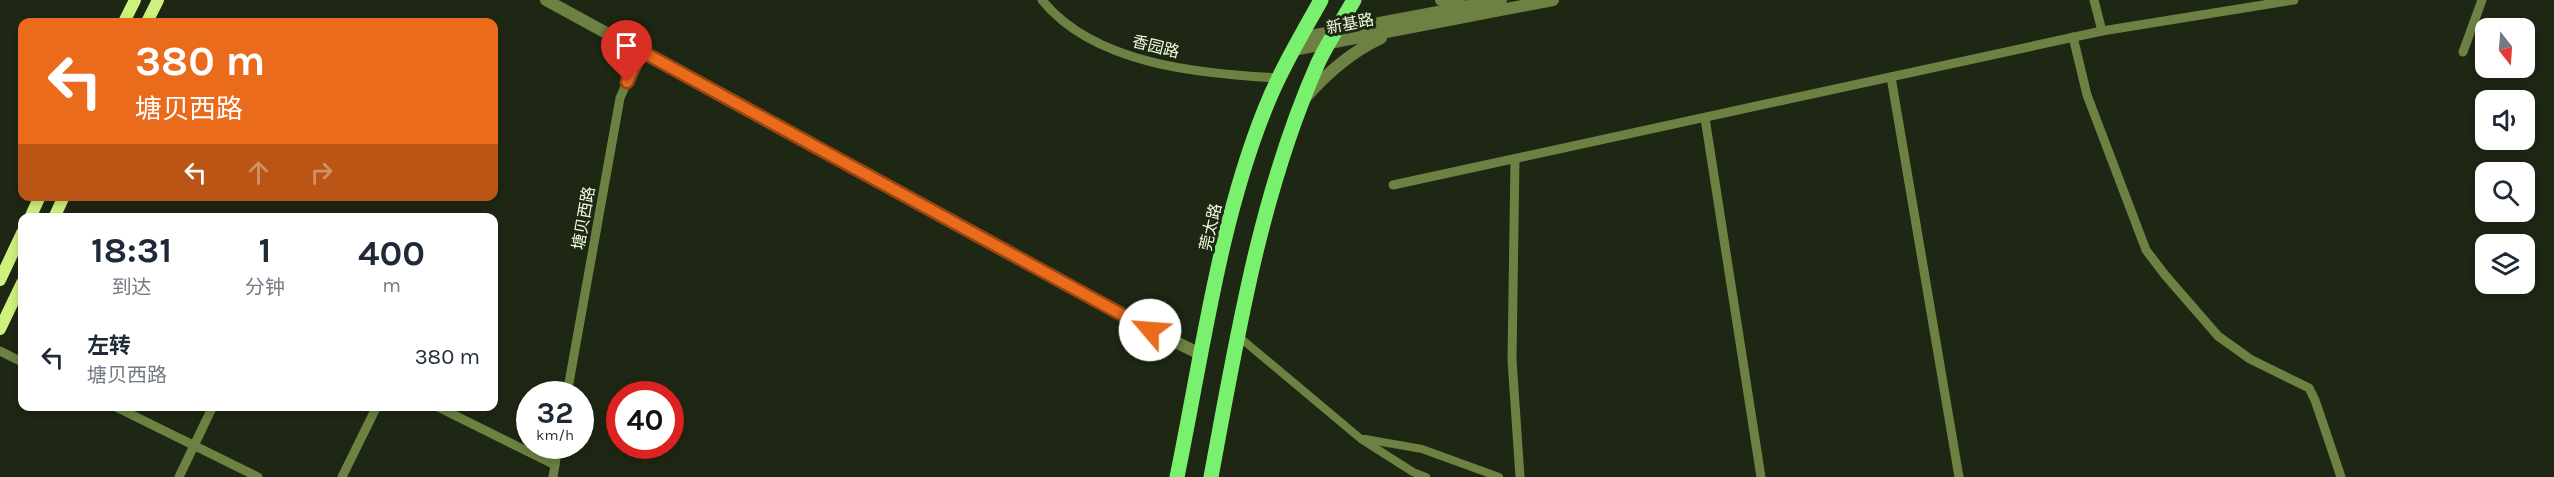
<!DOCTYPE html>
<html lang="zh">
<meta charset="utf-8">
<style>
body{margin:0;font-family:Karla,"Noto Sans SC",sans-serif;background:#f2f2f3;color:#1f2937;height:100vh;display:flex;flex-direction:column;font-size:22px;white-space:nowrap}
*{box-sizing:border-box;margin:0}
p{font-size:20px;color:#747a83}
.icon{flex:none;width:33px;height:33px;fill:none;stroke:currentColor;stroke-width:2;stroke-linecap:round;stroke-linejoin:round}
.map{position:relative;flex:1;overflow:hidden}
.details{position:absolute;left:18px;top:213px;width:480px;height:198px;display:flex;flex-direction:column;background:#fff;border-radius:12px;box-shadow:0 3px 9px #0003}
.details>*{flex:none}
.top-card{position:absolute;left:18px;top:18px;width:480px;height:183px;border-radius:12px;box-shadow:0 3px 9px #0003;background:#e96b1b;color:#fff;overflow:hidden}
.needle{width:39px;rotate:163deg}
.buttons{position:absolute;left:2475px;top:18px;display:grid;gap:12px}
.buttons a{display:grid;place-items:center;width:60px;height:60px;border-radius:12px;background:#fff;box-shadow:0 3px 9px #0003;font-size:30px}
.speed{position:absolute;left:516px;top:381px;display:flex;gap:12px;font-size:30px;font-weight:700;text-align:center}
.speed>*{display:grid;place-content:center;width:78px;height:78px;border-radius:50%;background:#fff;box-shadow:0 3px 9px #0003;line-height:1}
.speed small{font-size:15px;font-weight:400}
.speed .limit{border:9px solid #d22;background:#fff;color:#111}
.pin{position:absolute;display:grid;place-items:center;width:51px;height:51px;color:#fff;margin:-62px -26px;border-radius:50% 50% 50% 0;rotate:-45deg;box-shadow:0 0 6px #0007}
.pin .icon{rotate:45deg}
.me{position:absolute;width:66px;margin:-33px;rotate:297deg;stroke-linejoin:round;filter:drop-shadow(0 0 4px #0008)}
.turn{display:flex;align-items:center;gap:21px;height:126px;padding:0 18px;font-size:27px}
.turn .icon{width:78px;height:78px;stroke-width:2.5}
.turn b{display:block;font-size:42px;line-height:51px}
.lanes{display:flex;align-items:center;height:57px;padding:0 18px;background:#0003;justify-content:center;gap:30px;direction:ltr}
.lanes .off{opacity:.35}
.eta{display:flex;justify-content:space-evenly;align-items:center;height:102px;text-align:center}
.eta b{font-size:36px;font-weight:700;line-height:42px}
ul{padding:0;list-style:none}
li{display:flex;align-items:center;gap:18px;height:84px;padding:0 18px}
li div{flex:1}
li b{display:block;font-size:22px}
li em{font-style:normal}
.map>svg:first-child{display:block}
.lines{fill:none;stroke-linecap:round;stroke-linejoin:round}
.pedestrian{stroke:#6d8242;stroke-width:8}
.minor{stroke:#6d8242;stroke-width:9}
.tertiary{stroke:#6d8242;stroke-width:12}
.secondary{stroke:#cef27d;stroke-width:12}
.primary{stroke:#79f16e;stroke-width:15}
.route-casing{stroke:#974612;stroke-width:15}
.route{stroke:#e96b1b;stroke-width:10}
.labels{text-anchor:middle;stroke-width:6;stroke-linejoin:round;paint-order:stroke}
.street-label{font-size:16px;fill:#effcdd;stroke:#1e2713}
</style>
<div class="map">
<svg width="2554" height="477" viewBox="0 0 2554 477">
<rect width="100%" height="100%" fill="#1e2713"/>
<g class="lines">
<!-- pedestrian -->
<g class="pedestrian">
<polyline points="1238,336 1361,439 1413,472 1426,477"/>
<polyline points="1365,439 1422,449 1499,477"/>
</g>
<!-- minor -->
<g class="minor">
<path d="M1042,0C1094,65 1202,74 1279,78"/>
<polyline points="2094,0 2102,31"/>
<polyline points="2073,37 2087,95 2146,250 2165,275 2218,336 2250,359 2309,388 2315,400 2341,477"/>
<polyline points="2463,52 2482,0"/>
<polyline points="1891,77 1959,477"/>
<polyline points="1705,118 1761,477"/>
<polyline points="1515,159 1512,360 1520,477"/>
<polyline points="1393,185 2102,31 2294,0"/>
<polyline points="0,351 22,362"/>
<polyline points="567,394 620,98 641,51"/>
<polyline points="114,406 258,477"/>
<polyline points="436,406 555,465"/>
<polyline points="179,477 213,406"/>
<polyline points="342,477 377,406"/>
<polyline points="553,477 558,446"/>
</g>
<!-- tertiary -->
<g class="tertiary">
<polyline points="546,0 1133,321 1202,355"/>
<polyline points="1441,0 1463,6"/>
<polyline points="1300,38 1501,0"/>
<polyline points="1293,50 1553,0"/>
<path d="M1306,97C1328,72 1351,52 1381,38"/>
</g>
<!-- secondary -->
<g class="secondary">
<polyline points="124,22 135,0"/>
<polyline points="147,22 158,0"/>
<polyline points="30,218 40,196"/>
<polyline points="54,218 64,196"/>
<polyline points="0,280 22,233"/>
<polyline points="0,329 22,283"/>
</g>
<!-- primary -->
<g class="primary">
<path d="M1177,477C1202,356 1219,223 1265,109C1280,71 1301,36 1321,0"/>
<path d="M1211,477C1237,337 1260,194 1318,63C1328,42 1342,21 1354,0"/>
</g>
</g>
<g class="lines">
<!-- route casing -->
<g class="route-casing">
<polyline id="route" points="627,82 641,51 1150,330"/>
</g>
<!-- route -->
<use href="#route" class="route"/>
</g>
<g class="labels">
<!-- street labels -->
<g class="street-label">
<text transform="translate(1350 23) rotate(-11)" y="6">新基路</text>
<text transform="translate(1156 46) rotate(14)" y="6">香园路</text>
<text transform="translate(583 218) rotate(-80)" y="6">塘贝西路</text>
<text transform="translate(1210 227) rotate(-77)" y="6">莞太路</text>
</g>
</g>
</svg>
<div class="buttons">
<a><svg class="needle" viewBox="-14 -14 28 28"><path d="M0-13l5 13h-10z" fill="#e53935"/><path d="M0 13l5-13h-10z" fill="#747a83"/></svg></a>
<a><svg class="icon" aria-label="sound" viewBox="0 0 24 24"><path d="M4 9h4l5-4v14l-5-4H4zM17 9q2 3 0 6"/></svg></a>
<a><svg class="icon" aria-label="search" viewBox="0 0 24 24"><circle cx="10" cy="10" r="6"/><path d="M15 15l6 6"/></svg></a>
<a><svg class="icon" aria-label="layers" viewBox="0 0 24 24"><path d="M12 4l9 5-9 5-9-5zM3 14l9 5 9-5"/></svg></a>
</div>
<div class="speed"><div>32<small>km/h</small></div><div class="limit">40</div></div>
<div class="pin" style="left:627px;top:82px;background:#d93025"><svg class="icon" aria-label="arrive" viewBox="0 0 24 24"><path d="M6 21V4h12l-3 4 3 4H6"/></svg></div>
<svg class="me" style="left:1150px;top:330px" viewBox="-20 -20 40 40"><circle r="19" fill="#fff"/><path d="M0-13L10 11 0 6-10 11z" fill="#e96b1b"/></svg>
<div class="top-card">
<div class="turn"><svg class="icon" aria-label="left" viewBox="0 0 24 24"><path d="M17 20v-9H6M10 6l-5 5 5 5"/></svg><div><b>380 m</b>塘贝西路</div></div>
<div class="lanes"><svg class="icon" aria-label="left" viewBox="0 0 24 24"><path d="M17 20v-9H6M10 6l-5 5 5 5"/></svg><svg class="icon off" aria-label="ahead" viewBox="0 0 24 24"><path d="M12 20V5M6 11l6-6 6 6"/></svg><svg class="icon off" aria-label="right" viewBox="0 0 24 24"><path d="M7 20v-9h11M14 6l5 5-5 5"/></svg></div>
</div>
<section class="details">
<div class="eta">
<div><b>18:31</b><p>到达</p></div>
<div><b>1</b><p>分钟</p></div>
<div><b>400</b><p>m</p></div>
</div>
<ul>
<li><svg class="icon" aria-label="left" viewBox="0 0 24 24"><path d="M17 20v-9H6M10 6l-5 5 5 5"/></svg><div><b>左转</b><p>塘贝西路</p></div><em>380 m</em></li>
</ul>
</section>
</div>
